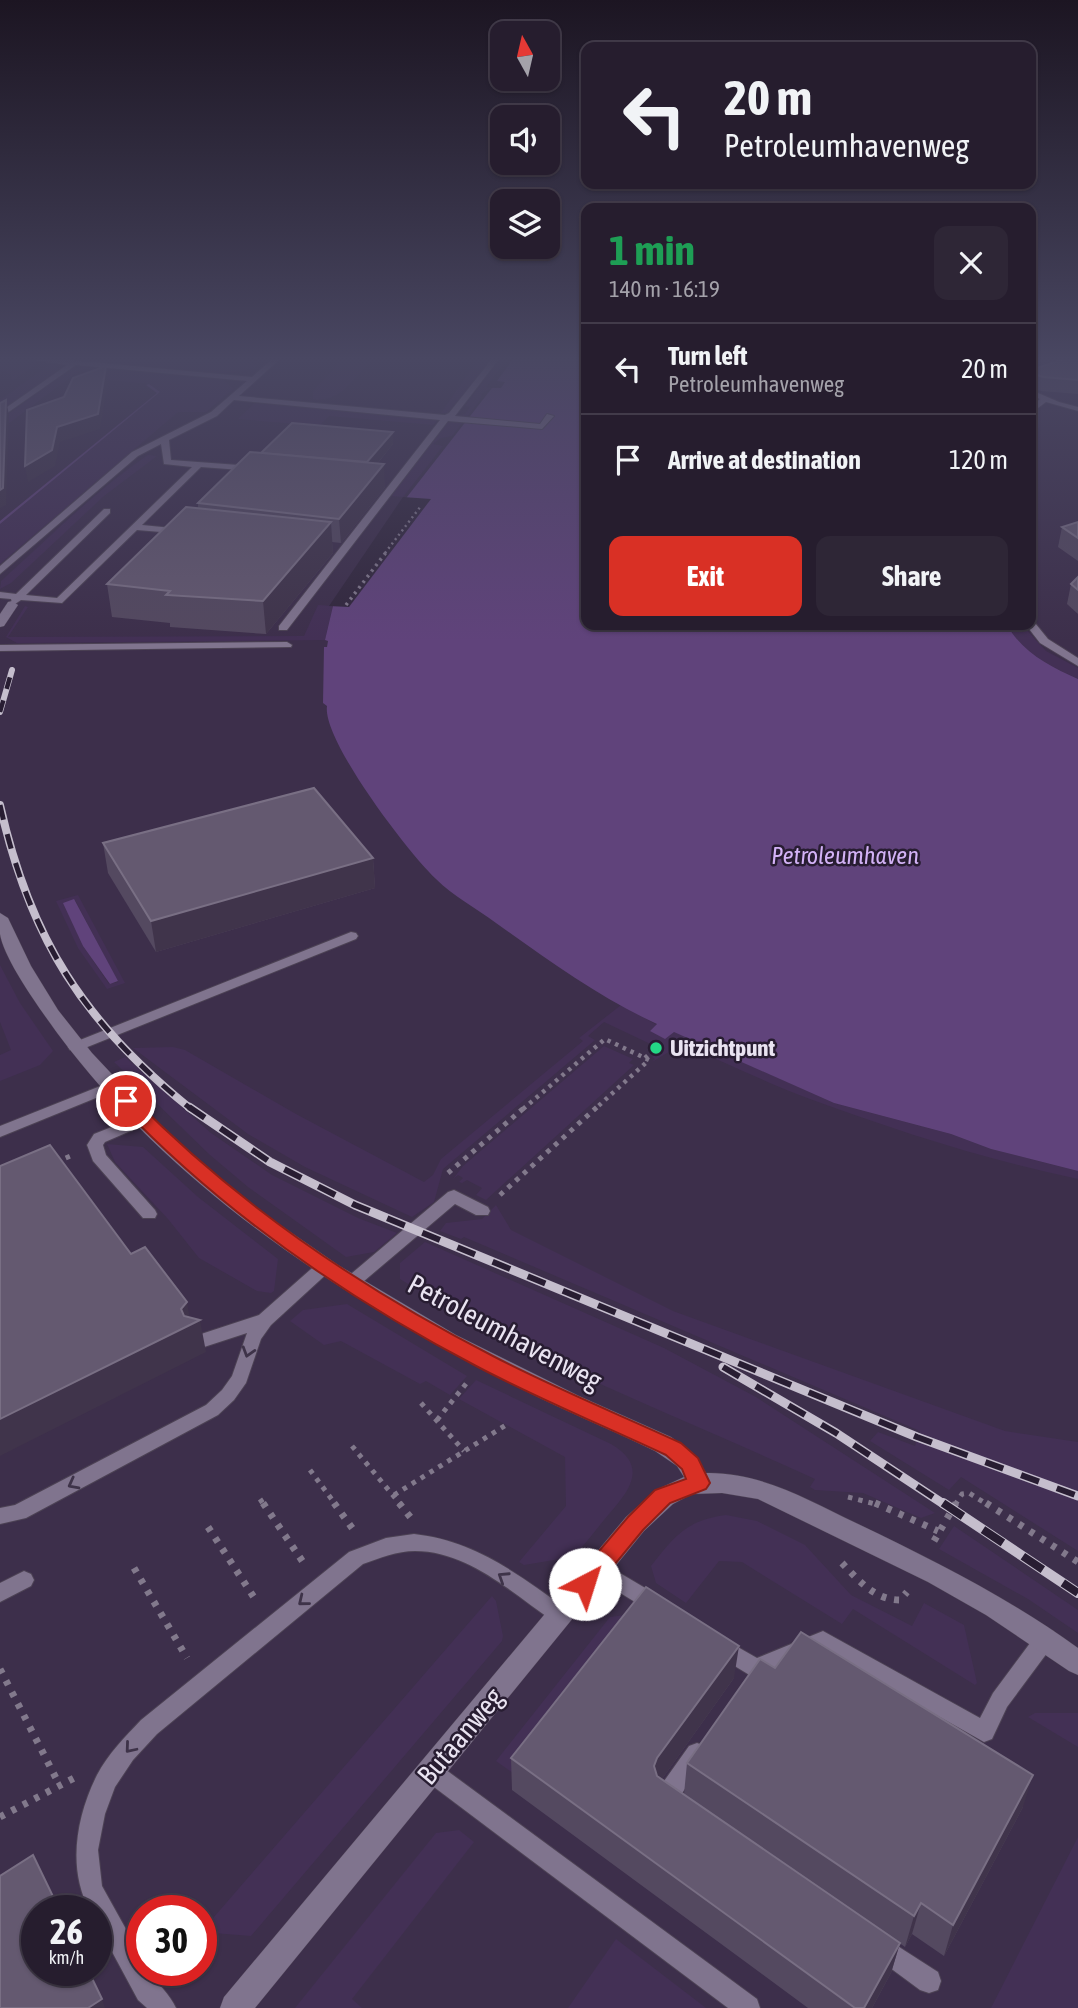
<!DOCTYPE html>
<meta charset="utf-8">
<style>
body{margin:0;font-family:"Asap Condensed",sans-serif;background:#2e2636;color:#f1f3f6;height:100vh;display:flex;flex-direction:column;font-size:26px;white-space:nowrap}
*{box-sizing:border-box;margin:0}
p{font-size:23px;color:#a4a2aa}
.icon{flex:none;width:38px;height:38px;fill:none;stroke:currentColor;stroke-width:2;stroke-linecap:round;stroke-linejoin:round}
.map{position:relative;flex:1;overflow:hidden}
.drawer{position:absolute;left:581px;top:203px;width:455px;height:427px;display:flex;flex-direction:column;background:#261d2e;border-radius:14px;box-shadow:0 2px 5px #0004,0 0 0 2px #423b4a}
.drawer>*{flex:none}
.hud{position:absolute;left:581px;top:42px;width:455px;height:147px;border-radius:14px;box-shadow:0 2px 5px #0004,0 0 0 2px #423b4a;background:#261d2e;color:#f1f3f6;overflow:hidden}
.needle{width:46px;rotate:352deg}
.controls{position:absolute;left:490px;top:21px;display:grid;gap:14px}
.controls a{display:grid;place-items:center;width:70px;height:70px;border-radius:14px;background:#261d2e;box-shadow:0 2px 5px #0004,0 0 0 2px #423b4a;font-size:35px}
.speed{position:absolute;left:21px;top:1895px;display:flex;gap:14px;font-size:35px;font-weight:700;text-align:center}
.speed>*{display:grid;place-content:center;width:91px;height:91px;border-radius:50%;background:#261d2e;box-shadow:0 2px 5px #0004,0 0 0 2px #423b4a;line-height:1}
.speed small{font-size:18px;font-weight:400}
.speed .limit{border:10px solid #d22;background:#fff;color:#111}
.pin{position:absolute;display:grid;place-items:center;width:60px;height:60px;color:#fff;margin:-30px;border:4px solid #fff;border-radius:50%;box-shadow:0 2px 7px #0007}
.me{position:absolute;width:77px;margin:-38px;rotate:40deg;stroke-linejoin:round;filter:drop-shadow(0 0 5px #0008)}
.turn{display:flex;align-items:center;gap:24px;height:147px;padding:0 28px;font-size:32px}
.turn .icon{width:91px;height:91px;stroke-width:2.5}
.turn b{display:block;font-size:49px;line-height:60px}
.round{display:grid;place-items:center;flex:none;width:74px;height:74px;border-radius:14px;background:#2e2636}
.headline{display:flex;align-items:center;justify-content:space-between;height:119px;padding:0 28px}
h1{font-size:42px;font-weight:700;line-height:52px;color:#1e9e55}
.primary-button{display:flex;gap:14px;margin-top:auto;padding:14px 28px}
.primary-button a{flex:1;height:80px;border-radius:14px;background:#d93025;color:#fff;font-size:28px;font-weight:700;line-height:80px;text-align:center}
.primary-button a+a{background:#2e2636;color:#f1f3f6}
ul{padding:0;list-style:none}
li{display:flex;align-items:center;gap:21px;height:91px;padding:0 28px;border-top:2px solid #423b4a}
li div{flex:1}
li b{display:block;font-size:26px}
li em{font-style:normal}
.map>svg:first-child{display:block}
.built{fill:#3d2f4b;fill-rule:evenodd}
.green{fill:#433055;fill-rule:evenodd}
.water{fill:#60437b}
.pier{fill:#32273d}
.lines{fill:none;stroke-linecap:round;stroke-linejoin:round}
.lane-casing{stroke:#4c4254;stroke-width:2}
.street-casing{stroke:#4c4254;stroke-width:1}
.path-far4{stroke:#82798c;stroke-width:2.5;stroke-dasharray:2 3.5;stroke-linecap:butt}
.path-far3{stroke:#82798c;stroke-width:3.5;stroke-dasharray:2.5 4.5;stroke-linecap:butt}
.path-far2{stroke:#82798c;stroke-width:4.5;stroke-dasharray:3.5 5;stroke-linecap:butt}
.path-far1{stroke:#82798c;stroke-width:5;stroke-dasharray:4.5 6;stroke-linecap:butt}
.path{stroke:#82798c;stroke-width:7;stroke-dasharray:5 8;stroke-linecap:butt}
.lane{fill:#80748e;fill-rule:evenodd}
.street{fill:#80748e;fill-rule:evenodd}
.rail-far3-casing{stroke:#c5becd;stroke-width:6}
.rail-far2-casing{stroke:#c5becd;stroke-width:8}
.rail-far1-casing{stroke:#c5becd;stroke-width:9}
.rail-casing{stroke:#c5becd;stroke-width:10}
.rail-far3{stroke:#281d32;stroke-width:4.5;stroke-dasharray:12;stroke-linecap:butt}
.rail-far2{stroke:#281d32;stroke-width:5;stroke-dasharray:15;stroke-linecap:butt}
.rail-far1{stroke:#281d32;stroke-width:6;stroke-dasharray:19;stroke-linecap:butt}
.rail{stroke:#281d32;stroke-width:8;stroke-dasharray:24;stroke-linecap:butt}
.wall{fill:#544960}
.shaded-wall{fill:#40344b}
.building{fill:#645970;stroke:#796f84;stroke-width:2}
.oneway{stroke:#3e3349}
.route{fill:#d93025;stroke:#8d1f18;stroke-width:2}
.poi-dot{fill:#24d886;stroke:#281d32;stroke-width:2.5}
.labels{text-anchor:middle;stroke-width:5;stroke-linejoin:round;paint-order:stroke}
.poi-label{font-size:23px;font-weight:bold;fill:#e9e3f1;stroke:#281d32;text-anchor:start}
.water-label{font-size:24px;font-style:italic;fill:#d3b2f6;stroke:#281d32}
.near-street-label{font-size:28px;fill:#e9e3f1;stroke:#281d32}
</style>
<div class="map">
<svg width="1078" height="2008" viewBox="0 0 1078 2008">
<rect width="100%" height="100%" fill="#32273d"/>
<!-- built -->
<path class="built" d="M0,359H586V625H1031V359H1078V2008H0ZM37,1911H96V1970H37ZM142,1911H201V1970H142Z"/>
<!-- green -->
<g class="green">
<polygon points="0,359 39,362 12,381 11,374 0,370"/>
<path d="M116,359H245L257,365C236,382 140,366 110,364Z"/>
<path d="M343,359H372C355,377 340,404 313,399V391Z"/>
<polygon points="478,359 492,359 448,413 441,413"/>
<polygon points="500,359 507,359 486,387 492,388 482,393 480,400 452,436 441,438 433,444 443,446 403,497 389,496 449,421 455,416 465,414 470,407 465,406"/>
<polygon points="52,363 56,363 58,371 0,412 0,400"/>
<polygon points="87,366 91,366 76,373 0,430 0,420 69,370"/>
<polygon points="103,368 221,378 233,389 206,412 178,412 0,564 0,524 160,392 149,384 90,378"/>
<polygon points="255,403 439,419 433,425 329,416 319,426 238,419"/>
<path d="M148,455L157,456L104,496L11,583L0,589L1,581C49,538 95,491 148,455Z"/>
<polygon points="318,605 333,606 325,640 17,643 6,637 25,606 28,607 8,637 304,636"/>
<path d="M1007,625H1022L1046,651L1078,668V679C1050,667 1022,652 1007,625Z"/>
<path d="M78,895L125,983L107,989L78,948L56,901ZM75,900L118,982L109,984L83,946Z"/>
<polygon points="0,965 20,1003 53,1051 40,1065 0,1081 0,1055 11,1050 0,1022"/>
<path d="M621,1005L657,1025L650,1031H674L834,1103L951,1134L991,1149L1078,1171V1179C987,1160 897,1131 810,1099C767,1083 724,1062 682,1044L652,1062L655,1059L652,1057L661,1049L604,1022L588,1036L595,1040L443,1169L434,1202L412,1217L305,1167L248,1134L133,1048L173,1047L185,1050L296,1114L424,1182L433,1175L441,1159L583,1041L579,1038Z"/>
<polygon points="604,1046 633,1059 629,1063 634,1065 486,1200 476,1195 482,1188 467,1180 462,1183 459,1182 463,1178 458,1175 453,1179 463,1166"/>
<polygon points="125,1057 211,1133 272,1175 358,1218 397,1233 374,1252 346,1257 248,1187 210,1155 114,1062"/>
<polygon points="107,1144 143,1147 198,1197 278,1259 274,1291 271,1293 257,1291 199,1258 168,1219 115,1162"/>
<polygon points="496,1205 511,1230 673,1311 1005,1431 1078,1442 1078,1551 961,1477 949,1490 870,1441 878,1432 915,1446 920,1431 464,1237 461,1239 440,1231 446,1223 482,1219"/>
<path d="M425,1242L664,1348L756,1397L935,1513L921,1518L863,1493L815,1490L810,1487L815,1479C676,1415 530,1361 400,1279V1263Z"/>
<polygon points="347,1304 467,1376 450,1395 426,1381 420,1384 341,1341 324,1345 290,1321 303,1310"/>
<path d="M476,1380L611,1444C652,1468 626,1494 604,1520C594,1532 584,1546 572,1557L524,1565L519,1562L566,1506L565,1457L459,1399Z"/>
<path d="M726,1515L757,1521L805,1545L851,1595L912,1626L924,1603L964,1625L977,1683L975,1685L853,1609L842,1624L742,1562L719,1561L686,1603L656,1583L651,1566C674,1537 686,1520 726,1515Z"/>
<polygon points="954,1526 1078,1610 1078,1633 1028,1599 939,1549"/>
<polygon points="492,1596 496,1601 503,1636 502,1641 251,1936 201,1932"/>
<polygon points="633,1614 520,1778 496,1761 610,1617"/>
<polygon points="1035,1713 1078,1713 1078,1747 1028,1717"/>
<polygon points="459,1830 474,1842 352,1999 362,2008 295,2008 436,1833"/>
<polygon points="1078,1837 1078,2008 991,2008"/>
<polygon points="616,1939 706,2008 568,2008"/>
</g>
<!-- water -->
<g class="water">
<path d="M513,359H586V625H1007C1022,652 1050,667 1078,679V1171L991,1149L951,1134L834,1103L674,1032L665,1039L650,1031L657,1024C600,998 548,960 496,923C476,908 453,896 436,879C409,854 322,740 327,706L323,703L324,647H327L328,641L325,640L333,606L407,497L492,388H501L505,382L497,381Z"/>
<polygon points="149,384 160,392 0,524 0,521 157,393 146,385"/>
<polygon points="74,899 118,981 110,984 83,946 63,903"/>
</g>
<!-- pier -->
<polygon class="pier" points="403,497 431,499 349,607 329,606"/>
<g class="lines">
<!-- lane casing -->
<g class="lane-casing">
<g id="lane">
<polygon points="27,359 59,359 252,377 272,359 280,359 239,396 445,415 449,413 492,359 499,359 455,416 540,424 547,414 554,416 542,429 448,421 287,630 279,630 279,626 440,420 234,400 217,416 169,440 171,460 252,466 255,467 255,471 201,467 142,525 182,529 187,532 185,534 137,530 62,603 21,600 15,604 12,603 11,599 0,598 0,592 16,594 104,509 110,509 110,513 26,595 57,598 192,467 164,464 161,444 138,456 0,574 0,566 132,452 211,412 247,381 76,365 0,418 0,412 67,365"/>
<polygon points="1031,390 1059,402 1078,407 1078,411 1046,402 1038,408 1035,481 1031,484 1031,406 1040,399 1031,395"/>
<polygon points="1031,622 1035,623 1048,639 1078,658 1078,666 1040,643 1026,625 1031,625"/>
<polygon points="287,642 292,645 291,647 0,651 0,645"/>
<polygon points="351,932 356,933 358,936 356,939 80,1050 70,1050 68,1047 70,1044"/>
<polygon points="113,1081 120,1086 118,1089 0,1137 0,1126"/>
<polygon points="144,1114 152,1119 149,1123 105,1142 103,1145 106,1155 155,1210 157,1214 155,1218 143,1218 93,1161 87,1145 94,1134"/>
<polygon points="454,1190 488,1207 490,1211 488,1215 476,1215 455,1204 357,1287 351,1289 345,1287 343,1283 345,1279 448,1192"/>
<polygon points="325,1260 331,1262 333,1266 331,1270 271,1325 261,1339 246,1383 234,1400 218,1415 26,1518 0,1524 0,1508 15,1505 206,1405 222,1390 232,1376 247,1333 198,1349 192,1347 189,1342 192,1337 259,1315 319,1262"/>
<path d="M414,1534C476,1541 517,1574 567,1609L570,1615L567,1621L560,1624L553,1621C512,1593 468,1551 415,1551C397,1551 380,1558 363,1564L157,1734L133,1760L115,1787L105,1814L98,1850L102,1886L142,1958V1970H149C157,1984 170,1994 176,2008H147L138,2000L96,1922V1911H90C67,1869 76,1817 97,1775C108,1754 125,1737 141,1720L349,1552L386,1538Z"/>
<polygon points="598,1560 662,1598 665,1604 662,1610 655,1613 648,1610 591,1575 588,1569 591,1563"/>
<polygon points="24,1571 31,1574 34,1580 31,1586 0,1602 0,1583"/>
<polygon points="1046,1629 1053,1631 1056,1638 1053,1645 1007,1707 992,1739 984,1742 822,1650 756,1679 715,1654 712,1647 715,1640 722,1638 757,1658 823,1631 980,1718 993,1693 1039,1631"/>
<polygon points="697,1743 705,1746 708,1753 679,1798 680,1801 677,1809 669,1812 657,1807 654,1799 657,1791 689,1746"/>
<polygon points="430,1760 438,1764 757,1999 760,2008 728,2008 422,1778 419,1771 422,1764"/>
<polygon points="882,1936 938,1972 941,1981 938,1990 929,1993 920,1990 874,1956 870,1948 874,1940"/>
</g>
</g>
<!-- street casing -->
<g class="street-casing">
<g id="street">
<polygon points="12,601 18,605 4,626 0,627 0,614 8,602"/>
<path d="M0,913L8,918L31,966L58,1010L92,1053L171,1137L257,1209L338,1265L456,1335L579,1396L671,1437L693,1453L706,1473C761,1472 808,1500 856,1523C933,1560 1009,1598 1078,1648V1675L1069,1671L986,1615L928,1582L758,1499L722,1493L692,1494L673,1504L644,1531L255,2008H220L224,1997L626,1517L656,1490L684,1477L677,1466L655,1451C610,1429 565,1411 520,1388C347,1301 176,1192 58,1034C42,1012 4,960 0,934C0,928 0,920 0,913Z"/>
</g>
</g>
<!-- path-far4 -->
<polyline class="path-far4" points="385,553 421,506"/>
<!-- path-far3 -->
<polyline class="path-far3" points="346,605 387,551"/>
<!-- path-far2 -->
<g class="path-far2">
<polyline points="645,1058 656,1048"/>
<polyline points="523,1109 605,1039 649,1060 595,1109"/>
</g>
<!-- path-far1 -->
<g class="path-far1">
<polyline points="56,1162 73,1155"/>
<polyline points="448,1173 525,1107"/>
<polyline points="500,1195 597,1107"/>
<polyline points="421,1403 464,1451"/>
<polyline points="437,1420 469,1380"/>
<polyline points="352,1446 401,1505"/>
<polyline points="310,1470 336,1505"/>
<polyline points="394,1495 506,1425"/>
<polyline points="848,1497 879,1505"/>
<polyline points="260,1499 264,1505"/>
<polyline points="955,1505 962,1494 969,1493 988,1505"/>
</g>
<!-- path -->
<g class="path">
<polyline points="263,1503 305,1565"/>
<polyline points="334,1503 355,1532"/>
<polyline points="399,1503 411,1518"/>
<polyline points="875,1503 938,1531"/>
<polyline points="986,1503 1078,1562"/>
<polyline points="208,1527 257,1602"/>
<polyline points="934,1541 956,1503"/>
<path d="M842,1563C858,1580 875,1600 900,1600L907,1592"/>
<polyline points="134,1568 187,1658"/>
<polyline points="0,1669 59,1784"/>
<polyline points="0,1817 76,1777"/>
</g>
<!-- lane -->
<use href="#lane" class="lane"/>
<!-- street -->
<use href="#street" class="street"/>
<!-- rail-far3 casing -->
<g class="rail-far3-casing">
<polyline id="rail-far3" points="0,712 12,670"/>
</g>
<!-- rail-far2 casing -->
<g class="rail-far2-casing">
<path id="rail-far2" d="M0,805C30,939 84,1023 191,1109"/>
</g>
<!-- rail-far1 casing -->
<g class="rail-far1-casing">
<g id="rail-far1">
<polyline points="189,1107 270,1162 355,1205 917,1437 1078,1496"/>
<polyline points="723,1367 836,1433 945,1505"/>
</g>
</g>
<!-- rail casing -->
<g class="rail-casing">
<polyline id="rail" points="943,1503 1078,1593"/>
</g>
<!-- rail-far3 -->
<use href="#rail-far3" class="rail-far3"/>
<!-- rail-far2 -->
<use href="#rail-far2" class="rail-far2"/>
<!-- rail-far1 -->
<use href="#rail-far1" class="rail-far1"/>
<!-- rail -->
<use href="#rail" class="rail"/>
</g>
<!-- wall -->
<g class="wall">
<polygon points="1078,359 1078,394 1041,391 1032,388 1031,389 1031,370"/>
<polygon points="393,432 393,444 378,463 385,487 341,543 332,542 333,553 266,634 170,627 170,623 112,617 107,584 198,509 198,503 261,453"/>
<polygon points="1078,522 1078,561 1058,547 1062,527"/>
<polygon points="1078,577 1078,614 1067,604 1071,584"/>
<polygon points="103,843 373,858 375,888 156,952 108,873"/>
<polygon points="775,1668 1023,1807 944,1956 912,1934 905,1947 876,1926 900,1943 891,1973 872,2008 808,2008 512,1790 511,1758 734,1678 662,1779 684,1794 687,1763"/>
</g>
<!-- shaded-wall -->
<g class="shaded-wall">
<polygon points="106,366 108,381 100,429 60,442 55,466 28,482 25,466"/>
<polygon points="1034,374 1032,388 1031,389 1031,377"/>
<polygon points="6,400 9,415 6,505 0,508 0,490"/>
<polygon points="393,432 393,444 368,475 367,462"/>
<polygon points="384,464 385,487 341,543 339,519"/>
<polygon points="331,522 333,553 266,634 263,601"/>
<polygon points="373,858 375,888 156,952 151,921"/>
<polygon points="187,1302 191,1325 200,1320 206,1352 0,1456 0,1419 181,1309"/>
<polygon points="739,1646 734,1678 655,1789 654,1766 657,1758"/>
<polygon points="1033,1775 1023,1807 944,1956 953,1925"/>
<polygon points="921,1903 912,1934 905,1947 914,1916"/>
<polygon points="900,1943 891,1973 872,2008 864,2008"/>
<polygon points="102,1999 105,2008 88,2008"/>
</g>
<!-- building -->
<g class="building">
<polygon points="1064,359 1078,359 1078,380 1043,377 1034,374 1031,377 1031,370"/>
<polygon points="106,366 98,414 57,427 52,450 25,466 27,410 64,397 73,378"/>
<polygon points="6,400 3,488 0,490 0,403"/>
<polygon points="292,423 393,432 367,462 261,453"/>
<polygon points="250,452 384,464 339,519 198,503"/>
<polygon points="186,507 331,522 263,601 166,595 170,591 107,584"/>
<polygon points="1078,522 1078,538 1062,527"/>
<polygon points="1078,577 1078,590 1071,584"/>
<polygon points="314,788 373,858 151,921 103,843"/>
<polygon points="50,1145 131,1254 145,1247 187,1302 181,1309 184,1316 200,1320 0,1419 0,1166"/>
<polygon points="646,1587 739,1646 657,1758 654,1766 657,1776 900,1943 864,2008 855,2008 511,1758"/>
<polygon points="801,1632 1033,1775 953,1925 921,1903 914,1916 687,1763 760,1659 775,1668"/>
<polygon points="33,1855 60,1911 37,1911 37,1970 88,1970 102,1999 88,2008 0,2008 0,1876"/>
</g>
<!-- one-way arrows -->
<defs><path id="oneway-chevron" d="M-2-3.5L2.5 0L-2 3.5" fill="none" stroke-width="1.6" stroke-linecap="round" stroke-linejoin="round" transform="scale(1.75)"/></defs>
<g class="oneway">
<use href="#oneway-chevron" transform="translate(248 1352) rotate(107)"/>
<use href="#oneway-chevron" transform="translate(73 1484) rotate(152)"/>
<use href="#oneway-chevron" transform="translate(503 1577) rotate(-147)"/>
<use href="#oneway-chevron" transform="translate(303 1601) rotate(141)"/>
<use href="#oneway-chevron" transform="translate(130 1748) rotate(130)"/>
</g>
<!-- sky -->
<linearGradient id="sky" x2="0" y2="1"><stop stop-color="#1c1522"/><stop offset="0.56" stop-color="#494762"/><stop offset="1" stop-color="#494762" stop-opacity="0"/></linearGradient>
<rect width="1078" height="641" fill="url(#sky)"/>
<!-- route -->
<path class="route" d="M126,1095L132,1097C237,1204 360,1288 493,1356C554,1388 618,1414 681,1443L698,1458L710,1483L706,1489L670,1503L643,1530L593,1591L585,1594L577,1591L574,1584L577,1577L628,1517L655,1490L686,1479L682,1469L666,1455C604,1426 539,1399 478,1367C346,1298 223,1213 120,1105L118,1101Z"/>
<!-- markers -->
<circle class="poi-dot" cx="656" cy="1048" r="7"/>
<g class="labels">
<!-- poi labels -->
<g class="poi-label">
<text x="670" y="1056">Uitzichtpunt</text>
</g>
<!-- water labels -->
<g class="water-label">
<text x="845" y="864">Petroleumhaven</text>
</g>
<!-- near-street labels -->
<g class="near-street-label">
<text transform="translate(505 1332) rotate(28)" y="10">Petroleumhavenweg</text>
<text transform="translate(460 1736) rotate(-50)" y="10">Butaanweg</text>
</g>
</g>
</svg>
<div class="controls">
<a><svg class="needle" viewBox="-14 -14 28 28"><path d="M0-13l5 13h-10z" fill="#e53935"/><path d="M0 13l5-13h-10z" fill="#a4a2aa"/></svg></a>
<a><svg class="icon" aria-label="sound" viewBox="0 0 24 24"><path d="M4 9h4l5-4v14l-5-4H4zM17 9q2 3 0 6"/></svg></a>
<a><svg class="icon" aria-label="layers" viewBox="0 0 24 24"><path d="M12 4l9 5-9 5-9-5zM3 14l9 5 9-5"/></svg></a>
</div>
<div class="speed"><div>26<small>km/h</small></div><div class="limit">30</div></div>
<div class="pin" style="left:126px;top:1101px;background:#d93025"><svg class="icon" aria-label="arrive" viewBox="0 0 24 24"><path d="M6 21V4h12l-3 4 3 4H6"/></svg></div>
<svg class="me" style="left:585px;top:1584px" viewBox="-20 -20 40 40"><circle r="19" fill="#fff"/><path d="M0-13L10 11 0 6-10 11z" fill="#d93025"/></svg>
<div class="hud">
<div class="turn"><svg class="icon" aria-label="left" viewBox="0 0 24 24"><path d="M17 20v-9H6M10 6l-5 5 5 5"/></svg><div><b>20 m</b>Petroleumhavenweg</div></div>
</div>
<section class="drawer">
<div class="headline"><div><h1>1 min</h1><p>140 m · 16:19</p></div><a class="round"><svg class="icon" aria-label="close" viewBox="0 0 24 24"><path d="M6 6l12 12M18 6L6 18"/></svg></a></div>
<ul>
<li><svg class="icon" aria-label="left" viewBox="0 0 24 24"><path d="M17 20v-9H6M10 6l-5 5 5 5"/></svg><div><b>Turn left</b><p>Petroleumhavenweg</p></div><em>20 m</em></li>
<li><svg class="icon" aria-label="arrive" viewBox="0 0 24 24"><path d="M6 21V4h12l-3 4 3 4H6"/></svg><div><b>Arrive at destination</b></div><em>120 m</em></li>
</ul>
<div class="primary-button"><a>Exit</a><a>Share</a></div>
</section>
</div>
